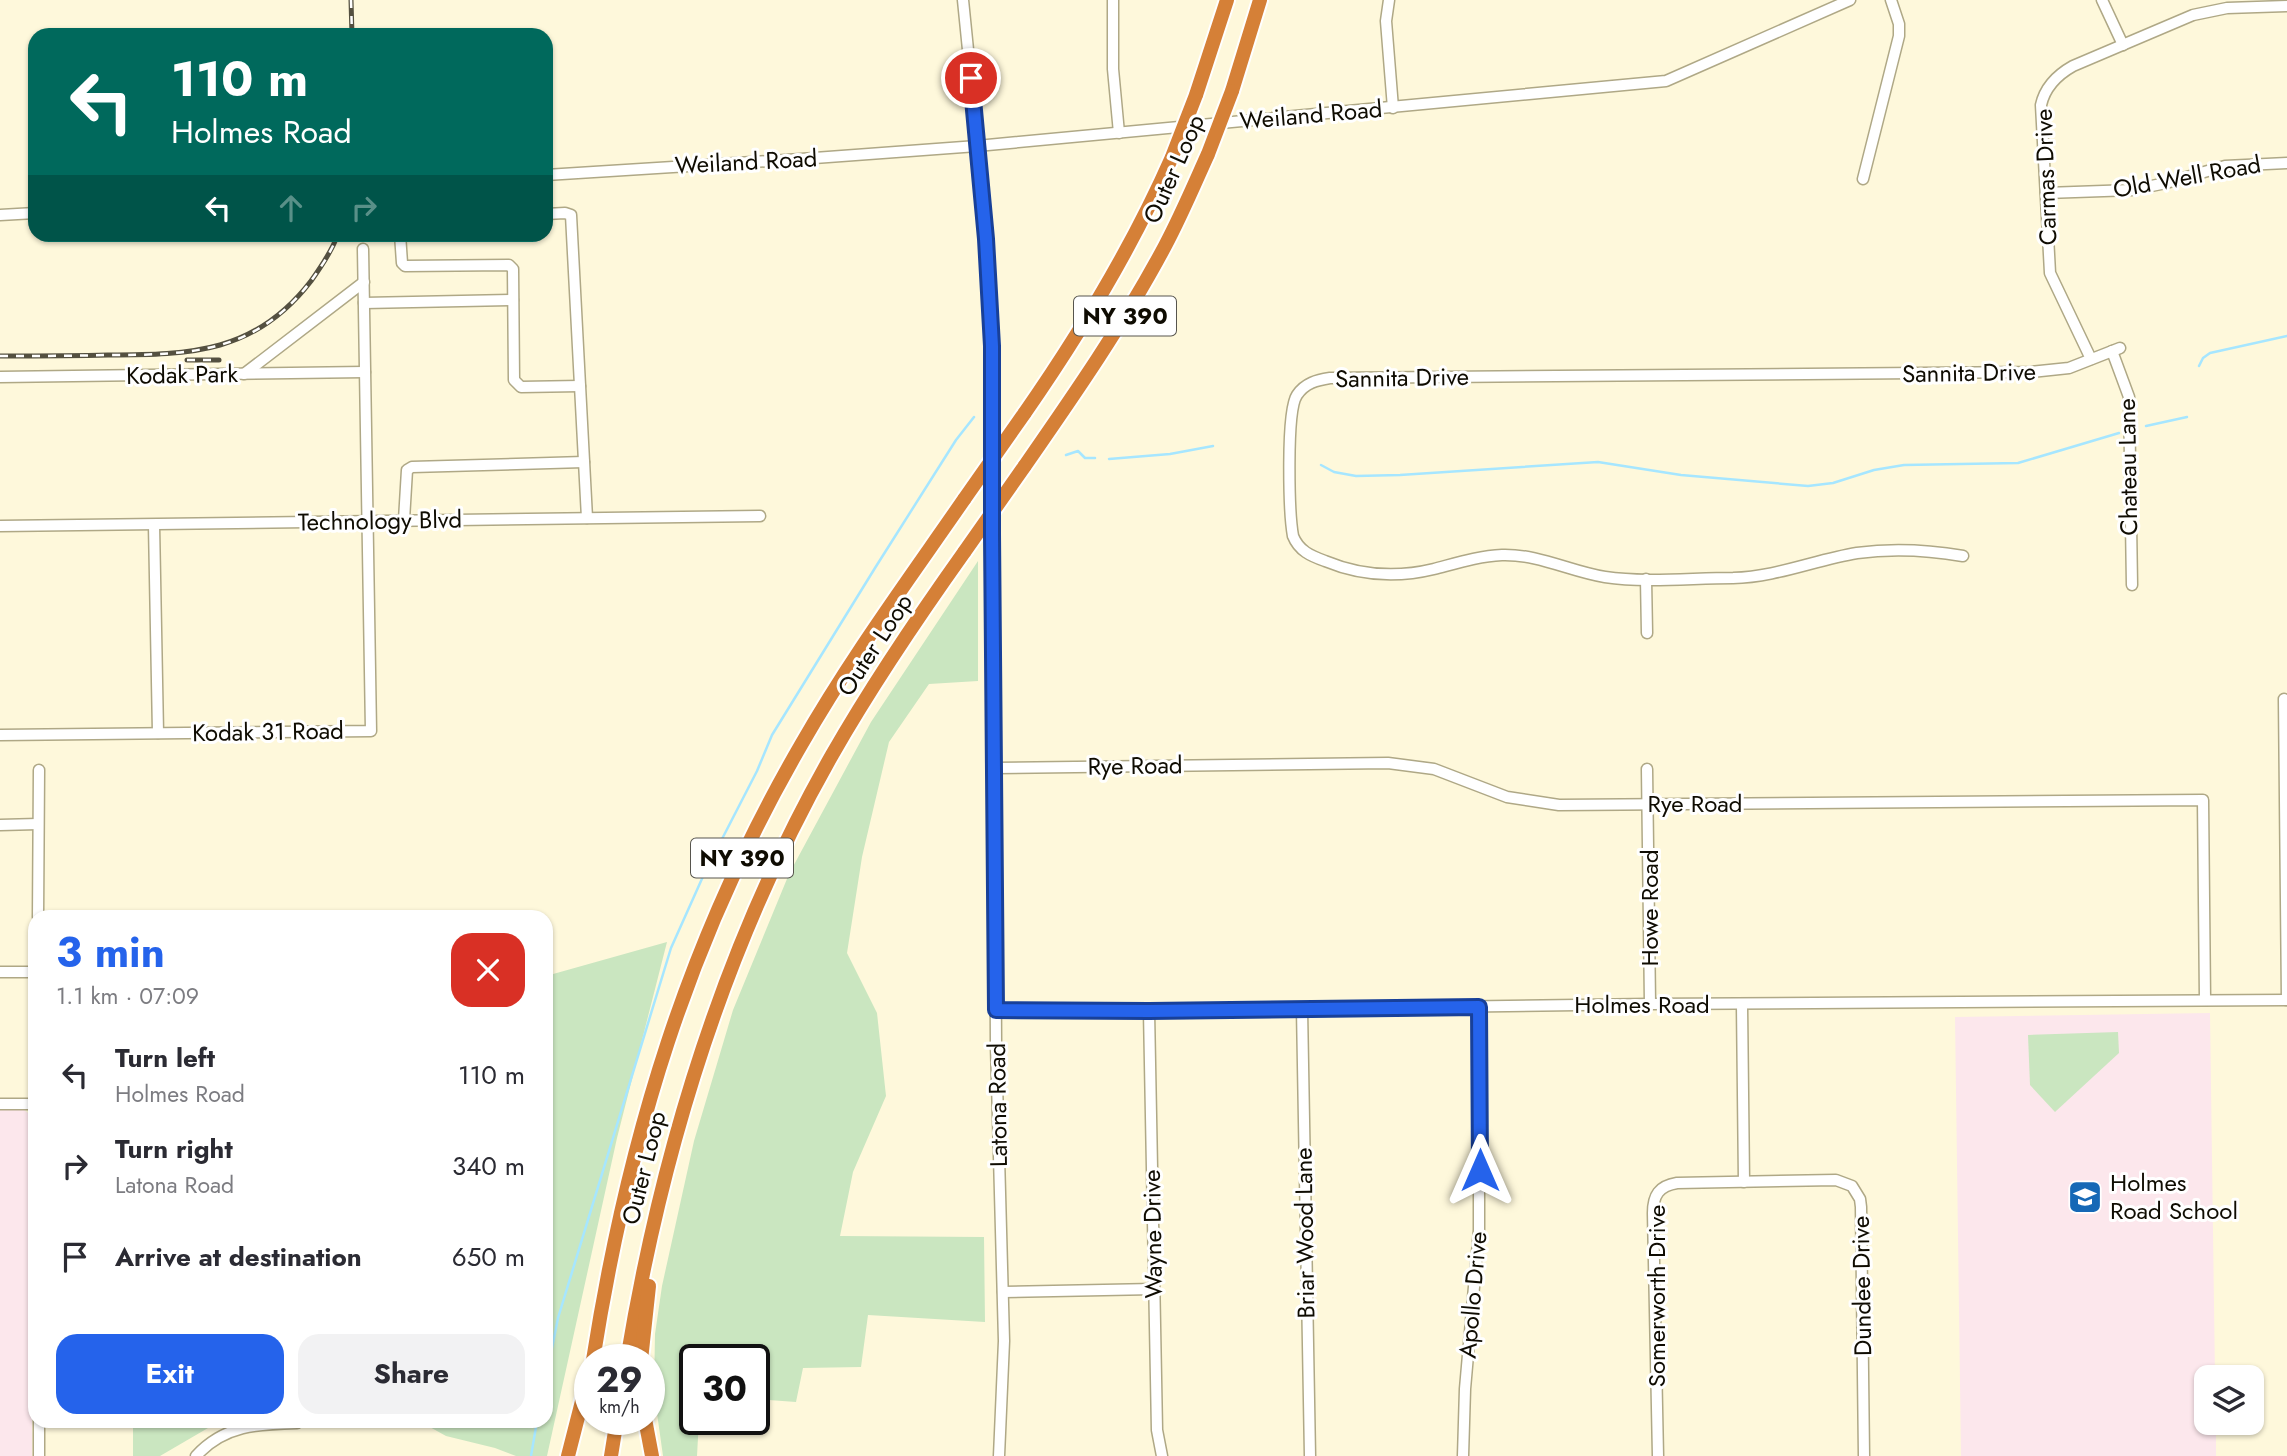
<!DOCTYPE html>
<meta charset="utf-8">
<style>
body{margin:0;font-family:Jost,sans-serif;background:#f2f2f3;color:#2b2b33;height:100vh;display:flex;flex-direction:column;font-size:26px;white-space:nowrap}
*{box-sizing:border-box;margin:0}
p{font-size:23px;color:#7c7c81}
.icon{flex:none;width:38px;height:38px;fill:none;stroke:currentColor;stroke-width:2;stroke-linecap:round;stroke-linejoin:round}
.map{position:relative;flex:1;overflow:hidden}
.panel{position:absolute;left:28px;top:910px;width:525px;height:518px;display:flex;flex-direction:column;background:#fff;border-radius:21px;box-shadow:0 2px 5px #0004}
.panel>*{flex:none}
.banner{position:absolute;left:28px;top:28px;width:525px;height:214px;border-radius:21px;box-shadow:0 2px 5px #0004;background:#00695c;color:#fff;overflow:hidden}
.controls{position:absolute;left:2194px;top:1365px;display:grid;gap:14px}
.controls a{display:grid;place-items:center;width:70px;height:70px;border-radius:14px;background:#fff;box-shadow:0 2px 5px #0004;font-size:35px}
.speed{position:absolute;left:574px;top:1344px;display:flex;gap:14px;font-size:35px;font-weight:700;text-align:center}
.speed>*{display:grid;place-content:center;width:91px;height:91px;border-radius:50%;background:#fff;box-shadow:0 2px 5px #0004;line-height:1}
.speed small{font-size:18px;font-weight:400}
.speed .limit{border:4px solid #111;border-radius:10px;background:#fff;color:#111}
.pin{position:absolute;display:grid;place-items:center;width:60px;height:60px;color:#fff;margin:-30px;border:4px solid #fff;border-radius:50%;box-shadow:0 2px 7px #0007}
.me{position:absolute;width:77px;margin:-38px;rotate:0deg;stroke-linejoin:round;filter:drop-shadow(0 0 5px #0008)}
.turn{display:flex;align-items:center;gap:24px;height:147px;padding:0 28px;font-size:32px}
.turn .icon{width:91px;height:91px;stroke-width:2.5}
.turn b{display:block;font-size:49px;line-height:60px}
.lanes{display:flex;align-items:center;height:66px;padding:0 28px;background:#0003;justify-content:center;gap:35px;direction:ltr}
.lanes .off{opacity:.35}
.round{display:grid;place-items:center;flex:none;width:74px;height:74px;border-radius:21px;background:#f2f2f3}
.overview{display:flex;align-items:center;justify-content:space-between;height:119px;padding:0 28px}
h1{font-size:42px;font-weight:700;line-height:52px;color:#2563eb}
.cta{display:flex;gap:14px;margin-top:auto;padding:14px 28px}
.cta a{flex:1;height:80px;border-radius:21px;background:#2563eb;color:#fff;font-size:28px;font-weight:700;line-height:80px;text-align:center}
.cta a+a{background:#f2f2f3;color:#2b2b33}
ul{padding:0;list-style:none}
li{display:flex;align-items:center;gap:21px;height:91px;padding:0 28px}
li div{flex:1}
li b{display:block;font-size:26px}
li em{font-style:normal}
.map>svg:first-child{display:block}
.education{fill:#fce7ec}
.green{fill:#cae6c0}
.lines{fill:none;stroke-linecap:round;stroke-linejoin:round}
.stream{stroke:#a6e6ff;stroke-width:2.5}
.minor-casing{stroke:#afa886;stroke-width:13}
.highway-casing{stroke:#fff;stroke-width:18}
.minor{stroke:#fff;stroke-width:10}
.highway{stroke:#d58037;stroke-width:14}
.rail-casing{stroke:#545040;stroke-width:5}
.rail{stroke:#fff;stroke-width:2.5;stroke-dasharray:8;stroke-linecap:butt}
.highway-bridge-casing{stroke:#fff;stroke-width:18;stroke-linecap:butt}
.highway-bridge{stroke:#d58037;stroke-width:14}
.route-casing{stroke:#184099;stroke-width:18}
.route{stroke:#2563eb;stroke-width:12}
.labels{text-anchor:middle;stroke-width:6;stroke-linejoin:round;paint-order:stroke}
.shield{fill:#fff;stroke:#57554e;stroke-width:2}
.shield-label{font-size:23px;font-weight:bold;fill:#0f0c02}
.street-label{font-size:24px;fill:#0f0c02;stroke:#fff}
.poi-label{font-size:24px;fill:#0f0c02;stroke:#fff;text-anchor:start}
</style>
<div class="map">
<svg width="2287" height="1456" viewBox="0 0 2287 1456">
<rect width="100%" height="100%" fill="#fef8db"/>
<!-- education -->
<g class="education">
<polygon points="2210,1013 2215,1377 2207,1377 2207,1423 2216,1423 2216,1456 1961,1456 1955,1017"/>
<polygon points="0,1110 24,1110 28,1113 32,1121 32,1456 0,1456"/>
</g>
<!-- green -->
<g class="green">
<polygon points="978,561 978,681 929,684 889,742 862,857 847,953 877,1013 886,1096 853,1172 840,1236 984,1237 985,1322 868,1315 861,1367 803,1368 796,1402 754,1399 754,1360 695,1360 695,1419 699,1419 697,1456 663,1456 654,1392 655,1334 662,1286 694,1141 733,1010 789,874 871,722"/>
<polygon points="667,942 617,1138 547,1456 516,1456 495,1448 446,1436 419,1421 546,1421 546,976"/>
<polygon points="2118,1032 2119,1053 2055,1112 2030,1085 2028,1035"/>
<polygon points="133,1421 220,1421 160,1456 133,1456"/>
</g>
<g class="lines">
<!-- stream -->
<g class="stream">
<polyline points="2199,366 2203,358 2210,353 2287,336"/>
<polyline points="2146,426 2187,417"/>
<polyline points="1066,455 1078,451 1085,458 1095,458"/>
<polyline points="1109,459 1170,454 1213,446"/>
<polyline points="1321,465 1334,472 1356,476 1400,475 1598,462 1681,475 1808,486 1833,483 1874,470 1904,465 2018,463 2119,433"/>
<polyline points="546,1378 558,1318 671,948 705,872 757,771 772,735 875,568 956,440 974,417"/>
<polyline points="531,1456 537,1421"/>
</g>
<!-- minor casing -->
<g class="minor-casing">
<g id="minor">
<polyline points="963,0 987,239 992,346 996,1045 1004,1341 999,1456"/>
<polyline points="1113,0 1113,69 1119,133"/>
<polyline points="1389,0 1386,21 1393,108"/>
<polyline points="2102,0 2123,45"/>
<polyline points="546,175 801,159 977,146 1666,81 1850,0"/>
<polyline points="1863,179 1899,36 1899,24 1891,0"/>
<polyline points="2046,193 2132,190 2166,183 2225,166 2287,163"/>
<polyline points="546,214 565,213 571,215 587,518"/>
<polyline points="0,215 35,213"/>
<polyline points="400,234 402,263 405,266 509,265 513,269 514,380 521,387 580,386"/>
<polyline points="364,303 513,300"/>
<polyline points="2112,351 2129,397 2132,585"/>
<path d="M2091,359L2050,273L2041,105C2045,87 2057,75 2073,66L2193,15L2227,8L2287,6"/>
<polyline points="244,374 364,282"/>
<polyline points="0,377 365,372"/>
<polyline points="404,520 407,470 412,467 584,462"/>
<polyline points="154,525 158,733"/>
<polyline points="0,526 760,516"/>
<path d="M1963,556C1928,550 1893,548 1857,553C1815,560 1776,577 1733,578C1691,578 1646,583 1605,577C1569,571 1539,554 1502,555C1479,556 1457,563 1434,569C1397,578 1361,576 1325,561C1311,556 1299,551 1293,536C1289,514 1286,411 1297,395C1305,383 1317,380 1330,378L2031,372L2069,368L2120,348"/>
<polyline points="1646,579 1647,633"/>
<polyline points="2284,699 2287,1000"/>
<polyline points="0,735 371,731 363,249"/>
<polyline points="994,768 1388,763 1434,769 1507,797 1559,805 2203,800 2205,1000"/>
<polyline points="1647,769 1650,1004"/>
<polyline points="0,825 38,824"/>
<polyline points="38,917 39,770"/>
<polyline points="0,972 35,972"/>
<polyline points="1742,1005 1744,1182"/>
<polyline points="1302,1009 1310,1456"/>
<polyline points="996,1010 1149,1011 1650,1004 2287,1000"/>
<polyline points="1149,1011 1157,1430 1162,1456"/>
<polyline points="0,1104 35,1104"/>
<polyline points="1003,1292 1154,1289"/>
<polyline points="39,1421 39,1456"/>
<path d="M196,1456C224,1425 258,1424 297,1423"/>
<polyline points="1463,1456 1465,1389 1479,1230 1479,1007"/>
<path d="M1658,1456L1653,1213C1653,1195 1659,1186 1677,1183L1836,1180L1852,1186L1860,1199L1861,1207L1864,1456"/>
</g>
</g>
<!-- highway casing -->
<g class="highway-casing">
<g id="highway">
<polyline points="1232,91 1260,0"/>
<polyline points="1196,95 1227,0"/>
<path d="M1024,414C1081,332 1132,248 1172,157"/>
<path d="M1024,467C1074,395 1124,323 1165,246C1181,216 1194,185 1208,154"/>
<path d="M593,1360C628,1138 688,940 801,745C850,659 909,579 965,498"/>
<path d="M627,1360C662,1148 725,943 832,755C872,685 918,617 965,551"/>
<polyline points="641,1360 649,1286"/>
<polyline points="645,1419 652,1456"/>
<polyline points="568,1456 590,1370"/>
<polyline points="611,1456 617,1419"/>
</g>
</g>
<!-- minor -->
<use href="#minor" class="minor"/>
<!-- highway -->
<use href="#highway" class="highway"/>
<!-- rail casing -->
<g class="rail-casing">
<g id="rail">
<polyline points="351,0 352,35"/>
<path d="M0,356C36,356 72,356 108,355C191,355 256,353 311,281C321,267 332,251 338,234"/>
<polyline points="187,360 219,360"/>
</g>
</g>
<!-- rail -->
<use href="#rail" class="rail"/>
<!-- highway-bridge casing -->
<g class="highway-bridge-casing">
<g id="highway-bridge">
<polyline points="1208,154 1232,91"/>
<polyline points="1172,157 1196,95"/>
<polyline points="965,498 1024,414"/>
<polyline points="965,551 1024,467"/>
</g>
</g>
<!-- highway-bridge -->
<use href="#highway-bridge" class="highway-bridge"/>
</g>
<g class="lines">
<!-- route casing -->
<g class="route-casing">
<polyline id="route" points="971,78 986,239 992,346 992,534 996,1010 1149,1011 1479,1007 1480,1170"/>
</g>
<!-- route -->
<use href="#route" class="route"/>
</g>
<!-- icons -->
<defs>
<g id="school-square" transform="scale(1.75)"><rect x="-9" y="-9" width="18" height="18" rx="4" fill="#1568b6" stroke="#fff"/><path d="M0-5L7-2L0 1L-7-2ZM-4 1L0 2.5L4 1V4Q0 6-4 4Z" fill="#fff"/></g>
</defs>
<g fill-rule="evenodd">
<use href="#school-square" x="2085" y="1197"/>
</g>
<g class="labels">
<!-- shield labels -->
<g class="shield">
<rect x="1074" y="296.5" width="102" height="39" rx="5"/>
<rect x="691" y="838.5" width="102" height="39" rx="5"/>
</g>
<g class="shield-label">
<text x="1125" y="324">NY 390</text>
<text x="742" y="866">NY 390</text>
</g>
<!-- street labels -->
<g class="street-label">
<text transform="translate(1311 115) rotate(-5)" y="8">Weiland Road</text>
<text transform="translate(746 162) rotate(-3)" y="8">Weiland Road</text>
<text transform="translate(1174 169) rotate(-66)" y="8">Outer Loop</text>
<text transform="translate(2046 177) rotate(-92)" y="8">Carmas Drive</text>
<text transform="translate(2187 177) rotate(-10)" y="8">Old Well Road</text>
<text transform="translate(1969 373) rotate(-1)" y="8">Sannita Drive</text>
<text transform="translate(182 375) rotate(-1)" y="8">Kodak Park</text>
<text transform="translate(1402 378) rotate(-1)" y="8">Sannita Drive</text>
<text transform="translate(2128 467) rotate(-91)" y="8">Chateau Lane</text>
<text transform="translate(380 521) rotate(-1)" y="8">Technology Blvd</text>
<text transform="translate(875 645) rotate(-57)" y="8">Outer Loop</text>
<text transform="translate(268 732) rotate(-1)" y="8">Kodak 31 Road</text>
<text transform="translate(1135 766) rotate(-1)" y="8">Rye Road</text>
<text x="1695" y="812">Rye Road</text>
<text transform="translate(1650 908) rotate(-90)" y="8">Howe Road</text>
<text x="1642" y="1013">Holmes Road</text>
<text transform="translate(998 1105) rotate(-91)" y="8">Latona Road</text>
<text transform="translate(644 1168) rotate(-76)" y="8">Outer Loop</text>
<text transform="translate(1305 1233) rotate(-91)" y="8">Briar Wood Lane</text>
<text transform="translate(1153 1234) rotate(-91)" y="8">Wayne Drive</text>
<text transform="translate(1862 1286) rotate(-91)" y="8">Dundee Drive</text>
<text transform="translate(1473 1295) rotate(-85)" y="8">Apollo Drive</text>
<text transform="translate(1657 1296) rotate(-90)" y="8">Somerworth Drive</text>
</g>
<!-- poi labels -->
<g class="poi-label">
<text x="2110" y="1191">Holmes<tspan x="2110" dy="28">Road School</tspan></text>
</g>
</g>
</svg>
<div class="controls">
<a><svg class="icon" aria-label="layers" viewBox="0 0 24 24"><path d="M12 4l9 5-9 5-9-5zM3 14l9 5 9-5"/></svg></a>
</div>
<div class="speed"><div>29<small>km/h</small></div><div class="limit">30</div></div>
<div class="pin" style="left:971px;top:78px;background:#d93025"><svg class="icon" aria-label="arrive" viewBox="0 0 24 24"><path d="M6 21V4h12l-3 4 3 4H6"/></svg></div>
<svg class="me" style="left:1480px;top:1170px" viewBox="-20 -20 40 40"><path d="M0-17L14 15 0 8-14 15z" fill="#2563eb" stroke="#fff" stroke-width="4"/></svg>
<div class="banner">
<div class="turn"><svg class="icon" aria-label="left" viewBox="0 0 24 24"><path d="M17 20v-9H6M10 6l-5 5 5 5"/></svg><div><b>110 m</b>Holmes Road</div></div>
<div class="lanes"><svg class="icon" aria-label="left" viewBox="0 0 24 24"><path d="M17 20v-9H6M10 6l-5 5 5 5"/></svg><svg class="icon off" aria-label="ahead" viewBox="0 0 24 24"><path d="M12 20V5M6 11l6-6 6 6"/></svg><svg class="icon off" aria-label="right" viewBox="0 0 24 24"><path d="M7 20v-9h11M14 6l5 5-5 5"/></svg></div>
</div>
<section class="panel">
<div class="overview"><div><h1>3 min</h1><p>1.1 km · 07:09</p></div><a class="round" style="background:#d93025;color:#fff"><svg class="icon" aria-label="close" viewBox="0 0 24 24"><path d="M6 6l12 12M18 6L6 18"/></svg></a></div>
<ul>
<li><svg class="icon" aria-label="left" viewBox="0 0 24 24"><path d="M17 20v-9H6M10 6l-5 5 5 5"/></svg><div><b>Turn left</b><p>Holmes Road</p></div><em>110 m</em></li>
<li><svg class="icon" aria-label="right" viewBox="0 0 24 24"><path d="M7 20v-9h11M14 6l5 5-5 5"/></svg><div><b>Turn right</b><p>Latona Road</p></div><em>340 m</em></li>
<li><svg class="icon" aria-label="arrive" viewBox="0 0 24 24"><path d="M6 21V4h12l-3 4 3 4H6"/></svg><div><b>Arrive at destination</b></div><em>650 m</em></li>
</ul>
<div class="cta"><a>Exit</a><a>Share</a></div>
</section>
</div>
